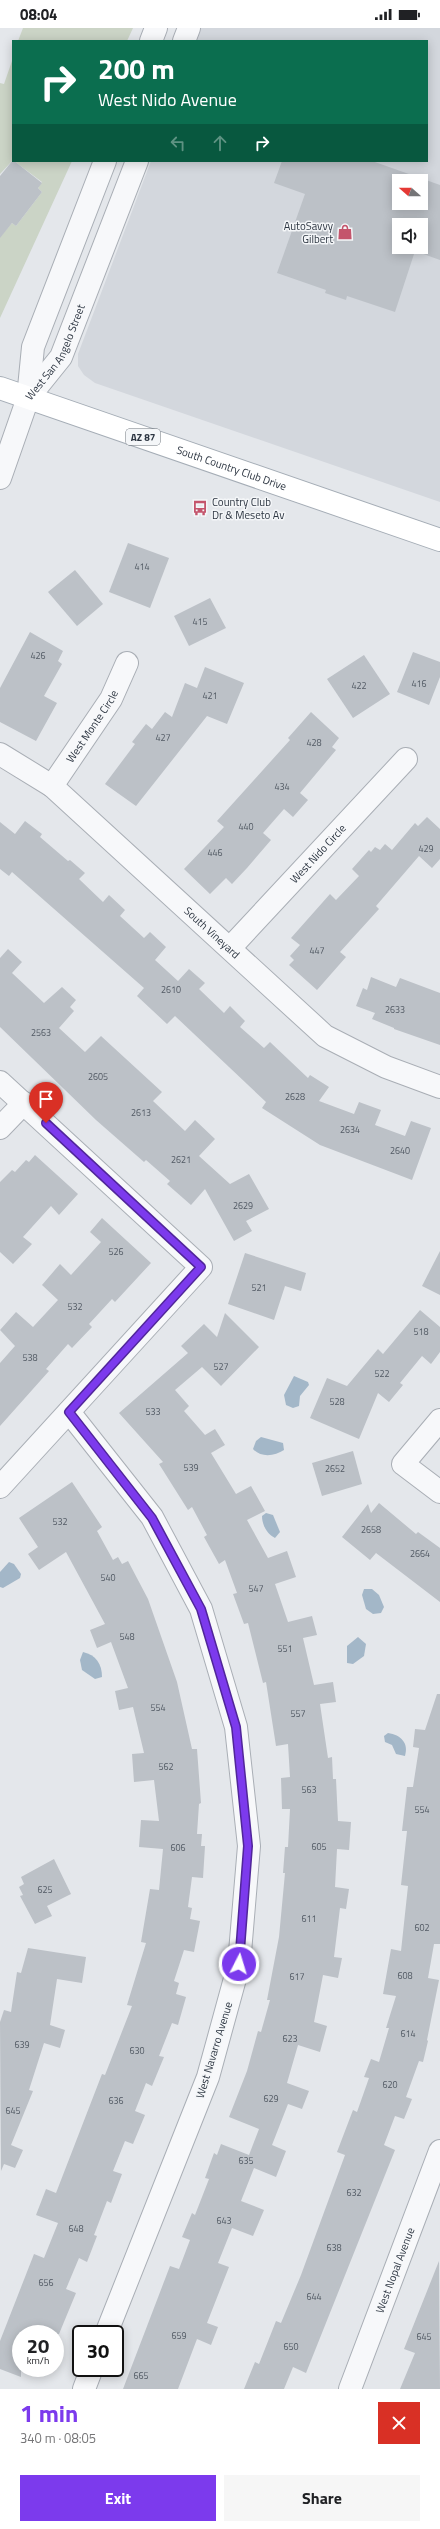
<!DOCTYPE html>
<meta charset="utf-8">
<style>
body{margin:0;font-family:"Titillium Web",sans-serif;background:#f6f6f6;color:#202124;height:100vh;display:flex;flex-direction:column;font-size:15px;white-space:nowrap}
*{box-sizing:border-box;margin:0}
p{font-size:13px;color:#757577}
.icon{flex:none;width:22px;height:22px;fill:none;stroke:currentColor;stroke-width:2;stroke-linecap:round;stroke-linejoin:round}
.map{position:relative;height:2361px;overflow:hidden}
.sheet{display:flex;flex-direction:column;background:#fff;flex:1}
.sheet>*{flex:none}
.banner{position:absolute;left:12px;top:12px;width:416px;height:122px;border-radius:0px;box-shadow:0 2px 10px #0003;background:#0b6e4f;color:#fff;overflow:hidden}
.needle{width:26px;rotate:291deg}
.tools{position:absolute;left:392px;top:146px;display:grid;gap:8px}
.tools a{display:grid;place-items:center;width:36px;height:36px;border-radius:0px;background:#fff;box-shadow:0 2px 10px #0003;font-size:20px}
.speed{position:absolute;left:12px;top:2297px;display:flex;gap:8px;font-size:20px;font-weight:700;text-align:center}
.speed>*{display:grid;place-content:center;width:52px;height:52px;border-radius:50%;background:#fff;box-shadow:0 2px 10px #0003;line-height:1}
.speed small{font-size:10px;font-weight:400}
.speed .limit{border:2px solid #111;border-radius:6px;background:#fff;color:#111}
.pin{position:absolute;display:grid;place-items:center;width:34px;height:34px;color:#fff;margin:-41px -17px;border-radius:50% 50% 50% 0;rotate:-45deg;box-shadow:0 0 4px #0007}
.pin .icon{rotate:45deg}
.me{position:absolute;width:44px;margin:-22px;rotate:5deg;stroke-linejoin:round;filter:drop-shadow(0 0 3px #0008)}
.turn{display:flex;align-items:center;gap:14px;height:84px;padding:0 20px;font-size:18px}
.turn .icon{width:52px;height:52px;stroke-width:2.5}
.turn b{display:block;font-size:28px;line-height:34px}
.lanes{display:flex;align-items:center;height:38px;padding:0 20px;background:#0003;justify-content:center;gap:20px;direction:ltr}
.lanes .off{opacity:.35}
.round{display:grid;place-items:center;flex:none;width:42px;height:42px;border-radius:0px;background:#f6f6f6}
.head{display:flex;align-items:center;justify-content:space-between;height:68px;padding:0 20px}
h1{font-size:24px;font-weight:700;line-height:30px;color:#7c3aed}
.button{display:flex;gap:8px;margin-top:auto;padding:8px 20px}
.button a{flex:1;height:46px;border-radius:0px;background:#7c3aed;color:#fff;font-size:16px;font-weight:700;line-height:46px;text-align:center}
.button a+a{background:#f6f6f6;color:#202124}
.status{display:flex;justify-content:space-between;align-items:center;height:28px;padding:0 20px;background:#fff;direction:ltr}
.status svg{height:11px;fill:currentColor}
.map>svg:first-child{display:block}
.built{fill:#d3d7dd;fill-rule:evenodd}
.green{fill:#cbd4c6}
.water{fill:#a3b7c8}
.building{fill:#bcc1c7;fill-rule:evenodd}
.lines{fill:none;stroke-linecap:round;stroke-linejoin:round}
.minor-casing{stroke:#a9aeb5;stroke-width:24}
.major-casing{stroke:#a5adb6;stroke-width:24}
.minor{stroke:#f7f8fa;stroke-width:22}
.major{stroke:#fff;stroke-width:22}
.route-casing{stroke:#51269a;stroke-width:10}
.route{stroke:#7c3aed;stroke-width:7}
.labels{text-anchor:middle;stroke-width:3;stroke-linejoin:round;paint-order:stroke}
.number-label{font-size:9px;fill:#515963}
.shield{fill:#f4f6f8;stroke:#697079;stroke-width:1}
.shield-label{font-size:10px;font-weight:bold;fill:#2d3642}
.poi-label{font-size:11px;fill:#2d3642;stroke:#f4f6f8;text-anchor:end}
.street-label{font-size:11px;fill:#2d3642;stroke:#f4f6f8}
</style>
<div class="status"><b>08:04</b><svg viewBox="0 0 49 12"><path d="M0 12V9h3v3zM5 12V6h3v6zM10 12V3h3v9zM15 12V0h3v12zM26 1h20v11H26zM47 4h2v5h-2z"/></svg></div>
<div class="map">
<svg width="440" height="2361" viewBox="0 0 440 2361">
<rect width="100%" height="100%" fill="#e4e7eb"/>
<!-- built -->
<path class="built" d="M201,0H440V474L95,355L84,347L78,338V326L151,133H427V13H196ZM399,153H421V175H399ZM399,197H421V219H399Z"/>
<!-- green -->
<g class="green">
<polygon points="23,0 133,0 127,13 18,13"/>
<polygon points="13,30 13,132 0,146 0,55 4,56"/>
<polygon points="14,133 72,133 0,290 0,209 12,195 16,198 42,164 38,160 42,154"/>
</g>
<!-- water -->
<g class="water">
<polygon points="294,1348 308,1354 309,1357 300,1368 299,1378 293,1380 286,1377 284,1367"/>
<path d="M261,1409L283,1415L284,1422C275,1428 261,1430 253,1421L256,1413Z"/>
<path d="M266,1485L273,1487L280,1504L275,1510C267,1506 262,1497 262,1488Z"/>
<polygon points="9,1534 14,1536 21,1546 20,1550 3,1560 0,1559 0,1544"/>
<polygon points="364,1561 372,1561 379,1567 384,1579 381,1585 373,1586 366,1581 362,1567"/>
<polygon points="358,1609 366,1616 364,1628 353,1636 347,1635 347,1618"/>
<path d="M83,1624C96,1627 102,1636 102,1649L95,1651L82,1642L80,1632Z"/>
<path d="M388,1705C401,1707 409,1715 405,1728L396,1726L392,1717L385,1714L384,1708Z"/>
</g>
<!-- building -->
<g class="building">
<polygon points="13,132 42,155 38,160 42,164 16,198 12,195 0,210 0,148"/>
<path d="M282,133H372L440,157V232L415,223L395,284L347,268L346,272L325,265L326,262L277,245L305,166L274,155ZM399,153H421V175H399ZM399,197H421V219H399Z"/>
<polygon points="128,515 169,530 150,580 109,564"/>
<polygon points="75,542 103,576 77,598 48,564"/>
<polygon points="210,570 226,600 189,618 174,588"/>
<polygon points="30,604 63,623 58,633 62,636 44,668 57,675 36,713 0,694 0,660"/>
<polygon points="413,624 440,634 440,649 429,677 397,664"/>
<polygon points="364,627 390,666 353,690 327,651"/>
<polygon points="205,639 244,655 227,696 207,688 136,778 105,756 135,716 132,714 146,696 152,701 165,684 172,689 185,655 197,660"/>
<polygon points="311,684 339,710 332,719 336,722 300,765 308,772 293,789 284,781 263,805 271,812 247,840 232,856 226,850 210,866 184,841 224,799 217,793 290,712 288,710"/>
<polygon points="427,789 440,801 440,831 432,840 419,828 376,878 379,881 340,924 346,929 317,962 289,937 294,932 290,928 300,917 291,910 330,866 336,872 359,848 352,841 369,822 371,824 375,819 380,822 385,816 392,822 415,795 418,798"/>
<polygon points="25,793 42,806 40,809 68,833 70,832 85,845 79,851 103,874 109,867 125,882 120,888 144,910 150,904 166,919 155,932 178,953 189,941 205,955 199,961 224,985 230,978 245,993 240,999 264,1020 270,1014 308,1050 310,1047 329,1059 319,1073 354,1086 359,1074 381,1082 375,1097 405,1108 411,1093 431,1100 412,1152 320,1117 262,1080 266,1074 175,988 167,996 137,968 144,960 12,844 9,848 0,841 0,794 15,806"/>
<polygon points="8,921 22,934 12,945 44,975 62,959 76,972 70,979 74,983 59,1000 85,1024 101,1008 162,1064 153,1073 185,1103 195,1092 215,1111 199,1128 230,1156 249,1146 269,1181 246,1193 252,1203 234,1213 205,1161 191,1177 167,1156 170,1153 146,1132 144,1134 96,1092 0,999 0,930"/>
<polygon points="371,949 396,959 400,950 440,965 440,1017 394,1001 394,1000 372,991 375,985 356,978 363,960 367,962"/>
<polygon points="35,1127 78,1166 59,1187 51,1178 23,1209 32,1216 13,1236 0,1224 0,1154 12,1142 15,1144 26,1132 29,1134"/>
<polygon points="102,1190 151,1235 115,1274 112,1271 89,1296 92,1299 72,1320 68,1316 46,1341 49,1343 0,1398 0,1335 15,1318 0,1302 16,1284 33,1299 58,1272 42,1257 60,1236 71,1247 101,1214 90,1204"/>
<polygon points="440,1223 440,1267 422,1258"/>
<polygon points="245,1225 306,1245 301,1263 285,1258 274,1292 228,1276"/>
<polygon points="420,1282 440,1299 440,1324 431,1336 422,1328 400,1355 403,1357 389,1374 378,1365 359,1411 310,1390 327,1350 347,1358 378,1321 383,1326"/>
<polygon points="225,1285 259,1319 221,1358 202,1339 175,1362 189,1378 184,1383 205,1407 215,1401 225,1417 211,1425 236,1466 251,1458 265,1483 247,1492 268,1530 287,1523 296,1549 275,1556 288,1594 312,1588 317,1607 303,1610 314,1657 333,1654 336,1674 320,1676 328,1730 332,1729 333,1751 336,1751 338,1793 351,1794 349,1822 337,1821 335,1859 349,1861 346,1881 340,1880 334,1929 342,1930 338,1950 323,1947 314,1994 327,1998 320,2024 298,2017 287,2055 309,2063 302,2081 288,2076 272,2117 286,2123 276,2149 254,2140 241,2173 264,2182 253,2208 232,2200 218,2235 229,2239 207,2295 218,2299 211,2317 197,2311 178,2361 123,2361 170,2238 179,2241 190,2212 182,2209 192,2185 195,2187 209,2151 205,2150 214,2125 217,2127 221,2116 249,2127 259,2101 229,2089 247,2043 258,2003 261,2004 270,1972 267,1972 279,1909 285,1845 283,1845 285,1819 288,1819 290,1781 282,1781 281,1750 290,1749 288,1716 276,1718 266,1654 263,1655 248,1595 244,1596 233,1566 237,1565 225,1532 219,1536 204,1509 207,1507 192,1479 188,1482 159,1436 163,1434 119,1385 188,1325 181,1318 204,1296 217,1309"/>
<polygon points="353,1423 362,1456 322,1468 312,1435"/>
<polygon points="72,1454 102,1499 97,1503 113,1532 118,1529 122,1536 128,1533 148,1571 177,1654 192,1721 197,1721 201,1775 199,1776 197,1806 202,1806 201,1818 205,1818 203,1850 192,1849 188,1879 192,1880 190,1891 200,1893 194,1924 184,1922 174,1953 179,1955 176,1966 186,1969 178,1997 172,1995 159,2028 164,2029 152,2058 146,2055 135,2083 145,2087 133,2116 125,2113 113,2143 122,2146 111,2175 107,2173 94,2207 97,2208 87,2234 79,2230 66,2261 76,2265 59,2306 21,2306 21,2349 0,2341 0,2313 34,2226 44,2230 58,2195 36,2187 46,2161 56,2165 102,2046 105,2047 132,1978 127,1977 146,1915 141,1914 150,1861 159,1862 163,1821 139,1819 141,1792 159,1793 154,1752 134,1754 132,1726 144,1725 133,1679 119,1682 115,1663 128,1660 111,1614 97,1620 90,1602 105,1596 66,1524 39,1542 28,1526 38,1519 19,1490"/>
<polygon points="379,1475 416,1506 418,1504 440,1520 440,1574 376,1525 370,1532 342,1509 368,1476 371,1485"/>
<polygon points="437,1666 440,1666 440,1916 434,1916 428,1950 439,1952 427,2012 428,2013 423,2034 419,2033 406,2069 412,2071 404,2091 395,2088 384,2117 395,2122 306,2345 293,2339 284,2361 244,2361 255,2334 259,2336 276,2293 281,2295 301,2247 345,2127 337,2124 353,2082 357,2084 369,2050 364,2049 371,2031 379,2034 389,2000 386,2000 396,1968 383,1966 391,1921 401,1923 408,1858 401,1857 407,1803 402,1803 407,1759 413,1759 419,1720 413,1719 415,1701 425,1702"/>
<polygon points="54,1831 71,1866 47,1878 52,1888 35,1896 20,1868 23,1867 19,1859 24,1856 21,1849"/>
<polygon points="28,1920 86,1929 82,1955 57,1951 50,1997 65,2002 60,2020 44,2015 29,2062 33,2063 11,2117 23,2122 15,2140 4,2136 1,2143 0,1994 4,1982 11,1984 17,1944 21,1945"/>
<polygon points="439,2233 440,2361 400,2361 415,2325 404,2321"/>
</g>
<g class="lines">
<!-- minor casing -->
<g class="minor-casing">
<g id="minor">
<polyline points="151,13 156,0"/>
<polyline points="184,13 189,0"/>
<path id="s1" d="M28,370L61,329L137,133"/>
<polyline points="0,450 28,370 33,319 105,133"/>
<path id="s2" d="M0,726L52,758L325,1008L386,1039L440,1059"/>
<path id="s3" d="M52,758L111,671L127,635"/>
<path id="s4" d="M230,920L406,731"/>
<polyline points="0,1054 201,1239 0,1459"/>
<polyline points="0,1100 24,1075"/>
<polyline points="69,1384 152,1489 201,1581 236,1699 249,1818 239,1936 208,2049 106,2306"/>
<polyline points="440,1392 403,1436 440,1464"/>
<polyline points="84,2361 92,2340"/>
<path id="s5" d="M350,2361L440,2123"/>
</g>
</g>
<!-- major casing -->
<g class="major-casing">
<g id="major">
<path id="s6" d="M0,360L440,512"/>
</g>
</g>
<!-- minor -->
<use href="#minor" class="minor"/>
<!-- major -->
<use href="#major" class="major"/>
</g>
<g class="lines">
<!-- route casing -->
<g class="route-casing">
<polyline id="route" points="46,1095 201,1239 69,1384 152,1490 201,1581 236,1699 248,1818 239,1936"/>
</g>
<!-- route -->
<use href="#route" class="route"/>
</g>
<!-- icons -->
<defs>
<g id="shop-bare" transform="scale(1.2)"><path d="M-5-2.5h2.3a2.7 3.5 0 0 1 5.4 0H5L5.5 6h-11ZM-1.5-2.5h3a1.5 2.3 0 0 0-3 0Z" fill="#c4556c" stroke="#f4f6f8" stroke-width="2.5" paint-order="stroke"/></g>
<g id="bus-bare" transform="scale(1.2)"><path d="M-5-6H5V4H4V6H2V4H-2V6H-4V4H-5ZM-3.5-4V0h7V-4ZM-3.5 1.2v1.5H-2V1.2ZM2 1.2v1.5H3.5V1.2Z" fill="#c4556c" stroke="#f4f6f8" stroke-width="2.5" paint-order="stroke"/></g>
</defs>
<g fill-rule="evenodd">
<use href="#shop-bare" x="345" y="204"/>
<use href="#bus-bare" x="200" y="480"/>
</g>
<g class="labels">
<!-- number labels -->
<g class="number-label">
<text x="142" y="542">414</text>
<text x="200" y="597">415</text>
<text x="38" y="631">426</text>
<text x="419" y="659">416</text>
<text x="359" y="661">422</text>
<text x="210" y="671">421</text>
<text x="163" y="713">427</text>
<text x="314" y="718">428</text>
<text x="282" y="762">434</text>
<text x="246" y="802">440</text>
<text x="426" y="824">429</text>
<text x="215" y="828">446</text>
<text x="317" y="926">447</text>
<text x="171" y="965">2610</text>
<text x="395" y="985">2633</text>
<text x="41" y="1008">2563</text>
<text x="98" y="1052">2605</text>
<text x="295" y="1072">2628</text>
<text x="141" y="1088">2613</text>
<text x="350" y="1105">2634</text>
<text x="400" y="1126">2640</text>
<text x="181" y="1135">2621</text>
<text x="243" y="1181">2629</text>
<text x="116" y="1227">526</text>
<text x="259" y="1263">521</text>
<text x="75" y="1282">532</text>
<text x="421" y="1307">518</text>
<text x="30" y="1333">538</text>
<text x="221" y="1342">527</text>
<text x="382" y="1349">522</text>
<text x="337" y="1377">528</text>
<text x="153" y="1387">533</text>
<text x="191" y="1443">539</text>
<text x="335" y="1444">2652</text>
<text x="60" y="1497">532</text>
<text x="371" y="1505">2658</text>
<text x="420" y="1529">2664</text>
<text x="108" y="1553">540</text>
<text x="256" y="1564">547</text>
<text x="127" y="1612">548</text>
<text x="285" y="1624">551</text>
<text x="158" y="1683">554</text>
<text x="298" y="1689">557</text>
<text x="166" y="1742">562</text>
<text x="309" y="1765">563</text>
<text x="422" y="1785">554</text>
<text x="319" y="1822">605</text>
<text x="178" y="1823">606</text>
<text x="45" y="1865">625</text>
<text x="309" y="1894">611</text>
<text x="422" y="1903">602</text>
<text x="405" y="1951">608</text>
<text x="297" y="1952">617</text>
<text x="408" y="2009">614</text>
<text x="290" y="2014">623</text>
<text x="22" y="2020">639</text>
<text x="137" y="2026">630</text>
<text x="390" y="2060">620</text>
<text x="271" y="2074">629</text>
<text x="116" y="2076">636</text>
<text x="13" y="2086">645</text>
<text x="246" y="2136">635</text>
<text x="354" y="2168">632</text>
<text x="224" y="2196">643</text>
<text x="76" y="2204">648</text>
<text x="334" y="2223">638</text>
<text x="46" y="2258">656</text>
<text x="314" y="2272">644</text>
<text x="179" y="2311">659</text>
<text x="424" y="2312">645</text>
<text x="291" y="2322">650</text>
<text x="141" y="2351">665</text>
</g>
<!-- shield labels -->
<rect class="shield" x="126" y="401" width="34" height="16" rx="3"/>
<g class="shield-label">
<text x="143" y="413">AZ 87</text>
</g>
<!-- poi labels -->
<g class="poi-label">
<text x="333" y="202">AutoSavvy<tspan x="333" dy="13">Gilbert</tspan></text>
<text x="212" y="478" text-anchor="start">Country Club<tspan x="212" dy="13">Dr &amp; Meseto Av</tspan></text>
</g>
<!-- street labels -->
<g class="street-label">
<text dy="4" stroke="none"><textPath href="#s1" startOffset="54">West San Angelo Street</textPath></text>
<text dy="4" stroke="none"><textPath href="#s6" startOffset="245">South Country Club Drive</textPath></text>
<text dy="4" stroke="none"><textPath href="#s3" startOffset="72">West Monte Circle</textPath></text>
<text dy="4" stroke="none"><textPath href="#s4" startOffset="129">West Nido Circle</textPath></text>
<text dy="4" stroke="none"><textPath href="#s2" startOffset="278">South Vineyard</textPath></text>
<text transform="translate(214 2022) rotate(-73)" y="4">West Navarro Avenue</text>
<text dy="4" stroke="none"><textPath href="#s5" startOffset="127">West Nopal Avenue</textPath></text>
</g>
</g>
</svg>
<div class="tools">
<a><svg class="needle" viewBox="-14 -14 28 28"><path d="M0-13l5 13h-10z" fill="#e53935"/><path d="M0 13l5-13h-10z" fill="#757577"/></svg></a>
<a><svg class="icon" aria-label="sound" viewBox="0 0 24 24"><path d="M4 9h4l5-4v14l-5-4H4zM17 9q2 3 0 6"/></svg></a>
</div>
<div class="speed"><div>20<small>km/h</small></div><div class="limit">30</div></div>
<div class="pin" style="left:46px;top:1095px;background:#d93025"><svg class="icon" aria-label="arrive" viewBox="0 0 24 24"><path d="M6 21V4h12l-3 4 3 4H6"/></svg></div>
<svg class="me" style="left:239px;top:1936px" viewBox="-20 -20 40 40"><circle r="17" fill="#7c3aed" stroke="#fff" stroke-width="3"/><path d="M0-11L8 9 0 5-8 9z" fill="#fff"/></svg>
<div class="banner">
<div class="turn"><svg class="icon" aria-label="right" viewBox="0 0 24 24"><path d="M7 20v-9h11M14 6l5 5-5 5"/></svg><div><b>200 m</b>West Nido Avenue</div></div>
<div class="lanes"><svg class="icon off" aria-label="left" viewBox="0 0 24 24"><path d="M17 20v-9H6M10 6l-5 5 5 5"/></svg><svg class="icon off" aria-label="ahead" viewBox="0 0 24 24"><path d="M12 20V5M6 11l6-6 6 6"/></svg><svg class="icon" aria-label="right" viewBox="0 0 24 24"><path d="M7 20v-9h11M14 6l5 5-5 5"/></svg></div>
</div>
</div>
<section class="sheet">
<div class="head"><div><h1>1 min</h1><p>340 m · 08:05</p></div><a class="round" style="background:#d93025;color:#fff"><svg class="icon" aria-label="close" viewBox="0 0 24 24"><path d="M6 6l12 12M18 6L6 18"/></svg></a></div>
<div class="button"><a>Exit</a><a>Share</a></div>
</section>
